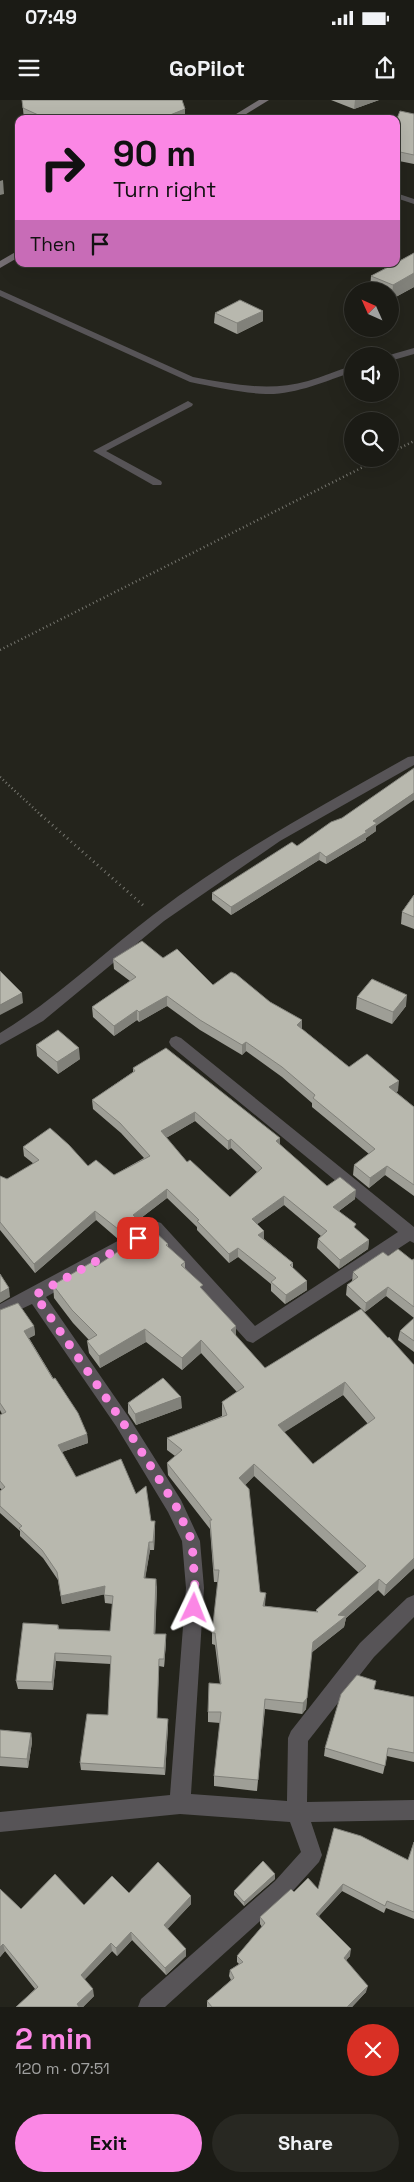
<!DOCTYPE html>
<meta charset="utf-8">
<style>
body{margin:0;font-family:"Space Grotesk",sans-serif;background:#282822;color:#f1f3f6;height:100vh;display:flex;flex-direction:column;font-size:19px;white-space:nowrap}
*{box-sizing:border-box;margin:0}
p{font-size:16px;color:#a0a1a0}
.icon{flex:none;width:28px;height:28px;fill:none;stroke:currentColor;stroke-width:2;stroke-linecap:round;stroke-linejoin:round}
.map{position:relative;height:1907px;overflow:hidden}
.details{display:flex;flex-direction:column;background:#1b1b15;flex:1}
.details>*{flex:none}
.guide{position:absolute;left:15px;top:15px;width:385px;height:152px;border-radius:10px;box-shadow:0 5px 20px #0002,0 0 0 1px #393934;background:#fb87e5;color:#111;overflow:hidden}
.needle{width:32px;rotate:315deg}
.buttons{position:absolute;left:344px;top:182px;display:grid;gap:10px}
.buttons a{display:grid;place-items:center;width:55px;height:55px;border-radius:50%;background:#1b1b15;box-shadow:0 5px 20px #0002,0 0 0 1px #393934;font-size:25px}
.pin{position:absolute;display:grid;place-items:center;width:42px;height:42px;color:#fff;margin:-21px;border-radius:10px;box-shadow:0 2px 8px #0006}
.me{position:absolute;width:55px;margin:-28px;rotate:2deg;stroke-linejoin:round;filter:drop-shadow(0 0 4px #0008)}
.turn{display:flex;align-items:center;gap:18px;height:105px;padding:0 15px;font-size:22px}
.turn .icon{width:65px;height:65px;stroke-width:2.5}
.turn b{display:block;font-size:35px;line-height:42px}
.then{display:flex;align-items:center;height:48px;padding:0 15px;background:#0003;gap:10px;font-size:19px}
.round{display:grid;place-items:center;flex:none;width:52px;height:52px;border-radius:26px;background:#282822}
.head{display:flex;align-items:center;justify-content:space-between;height:85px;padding:0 15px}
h1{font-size:30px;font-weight:700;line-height:38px;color:#fb87e5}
.cta{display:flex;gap:10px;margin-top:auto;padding:10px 15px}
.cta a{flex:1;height:58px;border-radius:30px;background:#fb87e5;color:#111;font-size:20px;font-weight:700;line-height:58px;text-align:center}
.cta a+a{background:#282822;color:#f1f3f6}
.status{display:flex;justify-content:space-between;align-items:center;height:35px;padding:0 25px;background:#1b1b15;direction:ltr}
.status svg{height:14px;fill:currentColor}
header{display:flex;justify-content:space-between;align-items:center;height:65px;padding:0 15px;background:#1b1b15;font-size:22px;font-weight:700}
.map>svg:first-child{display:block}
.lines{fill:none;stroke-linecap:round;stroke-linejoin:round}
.path-far1{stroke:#76766f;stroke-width:2.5;stroke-dasharray:1 3;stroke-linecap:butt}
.path{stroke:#76766f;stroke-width:3;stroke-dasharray:1 4;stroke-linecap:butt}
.lane{fill:#575457;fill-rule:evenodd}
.street{fill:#575457;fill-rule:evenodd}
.secondary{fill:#756f73;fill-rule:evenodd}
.wall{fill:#9e9e96;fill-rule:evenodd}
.shaded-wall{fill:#81817a}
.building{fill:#b8b8ae;stroke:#81817a;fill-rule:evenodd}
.route{stroke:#fb87e5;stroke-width:9;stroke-dasharray:0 16.2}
</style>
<div class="status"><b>07:49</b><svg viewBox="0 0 49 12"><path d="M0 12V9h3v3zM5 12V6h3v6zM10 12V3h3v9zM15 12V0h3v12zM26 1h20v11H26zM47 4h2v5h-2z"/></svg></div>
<header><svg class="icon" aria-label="menu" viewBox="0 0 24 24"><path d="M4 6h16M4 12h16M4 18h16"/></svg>GoPilot<svg class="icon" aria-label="share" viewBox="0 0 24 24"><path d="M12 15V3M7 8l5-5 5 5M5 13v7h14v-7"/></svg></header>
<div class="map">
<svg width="414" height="1907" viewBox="0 0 414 1907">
<rect width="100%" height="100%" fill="#24241c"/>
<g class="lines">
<!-- path-far1 -->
<g class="path-far1">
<polyline points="390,353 414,341"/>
<polyline points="0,550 379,359"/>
<polyline points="0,677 43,717"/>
</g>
<!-- path -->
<polyline class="path" points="41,715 145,807"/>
<!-- lane -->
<polygon class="lane" points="396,93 414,99 414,104 396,98"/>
<!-- street -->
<g class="street">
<path d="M0,190L193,277C231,284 269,292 308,281C323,277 337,270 352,266V272C327,281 294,295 266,294C241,293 215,287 190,282L0,196Z"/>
<polygon points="414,248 414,254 390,261 390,256 386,256"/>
<polygon points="188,301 193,304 192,306 106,351 161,381 162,383 161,385 153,385 93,351"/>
<path d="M414,656V665L280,741L164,821L43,921L0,945V933C56,899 102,854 153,815C233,754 321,706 408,657Z"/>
<polygon points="176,936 181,938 414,1127 414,1143 410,1141 253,1243 247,1241 153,1137 46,1197 128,1316 181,1400 200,1441 204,1488 191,1694 287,1701 288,1638 291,1631 360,1543 407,1498 414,1495 414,1517 374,1557 308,1641 307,1702 414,1700 414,1720 311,1722 322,1755 319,1762 289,1795 165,1907 138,1907 141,1899 275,1781 301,1752 290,1722 180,1714 0,1732 0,1712 170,1695 186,1488 182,1441 168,1412 116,1326 32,1204 0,1219 0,1204 155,1121 161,1123 255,1226 398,1132 171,946 169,942 171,938"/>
</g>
<!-- secondary -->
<g class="secondary">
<polygon points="259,0 269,0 238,19 228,19"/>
<polygon points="19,150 19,157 0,168 0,161"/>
</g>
</g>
<!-- wall -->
<g class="wall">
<polygon points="22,0 185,19 24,19"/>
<polygon points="331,0 379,0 354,9"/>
<polygon points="414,14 414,64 399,61 397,69 396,69 396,21"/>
<polygon points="414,153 414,187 392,199 390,199 390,191 372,191 370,190 371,176"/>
<polygon points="263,211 263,221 237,234 214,223 215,213"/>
<polygon points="376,726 376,731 366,738 366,740 326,764 319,760 231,815 212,800 212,793 297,746"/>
<polygon points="414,795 414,829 401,824 402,812"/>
<polygon points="163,858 213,885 270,902 302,920 302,929 349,967 398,991 396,992 414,1007 414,1096 385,1075 369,1088 353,1075 354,1065 369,1054 312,1007 312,1003 282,977 246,951 242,955 200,930 167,906 139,922 137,920 114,936 93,917 92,907 130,881 114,869 113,859"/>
<polygon points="357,897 406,906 392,924 356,909"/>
<polygon points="36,945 80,959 58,974 37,956"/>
<path d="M133,968L280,1045L327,1086L355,1099L339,1111L356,1129L369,1140L368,1149L339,1169L317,1148L318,1139L321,1136L284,1105L257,1124L264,1131V1139L293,1163V1168L307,1190L285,1204L271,1191V1184L238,1157L229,1163L197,1130V1127L167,1098L137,1121L138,1128L118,1139L96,1120L35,1173L0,1130V1076L7,1079L34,1064L24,1056L23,1047L88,1066L114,1075L144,1058L121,1033L93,1009L92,1000L133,972ZM195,1021L228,1050L231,1048L257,1072L230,1097L187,1062L166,1038Z"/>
<path d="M132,1137L168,1144V1147L185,1162V1168L203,1190L236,1226V1236L265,1268L388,1238L414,1265V1468L384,1496L378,1490L346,1518L344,1527L311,1553L306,1609L302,1614L265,1609L257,1691L214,1686V1676L220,1623L208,1622V1612L220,1584L215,1545L212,1544V1533L218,1482H214L210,1429L168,1375L167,1363L175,1356L167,1350V1338L222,1316V1302L237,1292L201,1253L182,1270L146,1242L100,1268L89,1253L87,1241L89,1240L73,1223L54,1198L53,1185L95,1167L132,1142ZM343,1295L368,1324L313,1364L284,1332ZM254,1376L359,1473L316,1510V1512L265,1506L260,1492L245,1385Z"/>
<polygon points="388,1156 412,1160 414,1159 414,1218 386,1196 365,1212 346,1195 347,1185 352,1182 353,1172"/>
<polygon points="0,1210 34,1226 35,1235 29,1238 87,1334 88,1343 62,1352 76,1377 136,1394 151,1421 155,1421 155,1429 154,1450 150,1450 145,1478 157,1487 155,1534 166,1534 166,1542 164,1567 159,1566 157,1618 168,1619 168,1626 165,1675 81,1670 80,1663 108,1615 111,1564 56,1561 53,1590 18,1589 16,1581 58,1525 59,1529 110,1531 113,1504 105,1503 104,1494 62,1504 58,1480 43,1458 20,1436 20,1431 0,1413 0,1391 2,1390 0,1388 0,1315 2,1314 0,1310"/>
<polygon points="414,1218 414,1252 398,1240 400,1231"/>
<polygon points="128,1303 182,1308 136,1325 128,1313"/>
<polygon points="375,1589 414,1597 414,1662 387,1656 383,1674 324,1656 325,1648"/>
<polygon points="0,1630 31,1633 32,1642 28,1668 0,1666"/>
<polygon points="414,1742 414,1819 386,1808 384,1813 342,1791 319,1816 350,1856 346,1860 366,1892 352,1907 207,1907 207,1901 231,1880 229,1876 230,1870 239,1864 237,1862 237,1856 262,1827 260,1824 260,1817 294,1792 318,1789 408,1760"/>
<polygon points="275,1779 244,1806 234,1795 234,1791"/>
<polygon points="0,1789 21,1809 84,1805 129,1793 191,1796 191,1804 167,1829 186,1856 166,1875 132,1840 117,1856 112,1851 84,1880 94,1896 83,1907 16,1907 35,1889 5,1851 0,1857"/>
</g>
<!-- shaded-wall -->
<g class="shaded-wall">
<polygon points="355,0 379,0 354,9"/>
<polygon points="185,9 185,19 160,19"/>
<polygon points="400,52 399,61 397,69 398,60"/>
<polygon points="3,80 4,94 0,95 0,81"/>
<polygon points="414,173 414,187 392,199 393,185"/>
<polygon points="263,211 263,221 237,234 237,223"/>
<polygon points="414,693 414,700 376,726 376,731 366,738 366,740 326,764 326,757 365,731 373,721"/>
<polygon points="320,752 319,760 231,815 231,807"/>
<polygon points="22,893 23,903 0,915 0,905"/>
<polygon points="407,895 406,906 392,924 393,912"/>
<polygon points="167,896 167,906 139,922 139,912"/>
<polygon points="137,910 137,920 114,936 114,926"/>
<polygon points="302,920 302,930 297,925"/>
<polygon points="246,942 246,951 242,955 242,945"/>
<polygon points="79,948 80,959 58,974 57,962"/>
<polygon points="399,981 398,991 388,997 389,987"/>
<polygon points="195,1012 195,1021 161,1041 161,1031"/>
<polygon points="280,1038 280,1047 276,1041"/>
<polygon points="231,1039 231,1048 228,1050 228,1041"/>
<polygon points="387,1066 385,1075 369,1088 370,1078"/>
<polygon points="167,1089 167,1098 137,1121 138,1128 118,1139 118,1129 133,1115"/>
<polygon points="356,1090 355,1099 332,1116 333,1107"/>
<polygon points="284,1096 284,1105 252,1128 252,1119"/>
<polygon points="95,1111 96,1120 35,1173 34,1164"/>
<polygon points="264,1131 264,1140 258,1135"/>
<polygon points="369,1140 368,1149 339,1169 340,1160"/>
<polygon points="238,1148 238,1157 229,1163 229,1154"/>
<polygon points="307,1181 307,1190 285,1204 286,1195"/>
<polygon points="388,1187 386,1196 365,1212 366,1203"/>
<polygon points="9,1188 10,1197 0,1203 0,1193"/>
<polygon points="34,1226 35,1235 25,1240 24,1231"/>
<polygon points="236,1226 236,1239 231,1230"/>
<polygon points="145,1229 146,1242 100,1268 99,1256"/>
<polygon points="201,1240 201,1253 182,1270 182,1258"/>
<polygon points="345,1282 343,1295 277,1337 278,1325"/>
<polygon points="181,1297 182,1308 136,1325 135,1314"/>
<polygon points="87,1334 88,1343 59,1353 58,1345"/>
<polygon points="254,1364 254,1376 239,1391 239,1378"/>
<polygon points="155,1421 155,1429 154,1450 153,1442"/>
<polygon points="149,1442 150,1450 144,1486 144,1478"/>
<polygon points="414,1458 414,1468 384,1496 386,1485"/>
<polygon points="156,1479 157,1487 155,1542 154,1534"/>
<polygon points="379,1479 378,1490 346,1518 344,1527 311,1553 313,1542 338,1515"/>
<polygon points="105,1486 106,1494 62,1504 61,1496"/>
<polygon points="266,1493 265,1505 262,1517 263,1506"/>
<polygon points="166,1534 166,1542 164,1567 164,1559"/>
<polygon points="55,1553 56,1561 53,1590 52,1582"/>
<polygon points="307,1598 306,1609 302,1614 303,1603"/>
<polygon points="168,1619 168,1626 165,1675 164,1668"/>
<polygon points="31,1633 32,1642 28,1668 27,1659"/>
<polygon points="275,1774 275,1779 244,1806 244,1802"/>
<polygon points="343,1784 342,1791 315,1820 316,1814"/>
<polygon points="191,1796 191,1804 164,1833 164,1825"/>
<polygon points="131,1832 132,1840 117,1856 116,1848"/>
<polygon points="111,1843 112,1851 82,1882 81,1875"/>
<polygon points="3,1844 5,1851 0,1857 0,1847"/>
<polygon points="186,1849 186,1856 166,1875 165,1868"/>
<polygon points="351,1849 350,1856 343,1864 344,1858"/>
<polygon points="368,1886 366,1892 352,1907 347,1907"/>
<polygon points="93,1889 94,1896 83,1907 77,1907 77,1904"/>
</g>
<!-- building -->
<g class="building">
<polygon points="22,0 182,0 185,9 160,19 47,19 23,8"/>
<polygon points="400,11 414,14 414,55 400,52 398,60 396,60 396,21"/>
<polygon points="414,153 414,173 393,185 371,176 394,164 396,164 396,163"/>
<polygon points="240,200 263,211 237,223 215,213"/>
<polygon points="414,668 414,693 373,721 377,723 365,731 367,732 326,757 320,752 231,807 212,793 292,742 297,746 331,722 342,718"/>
<polygon points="414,795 414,817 402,812"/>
<polygon points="142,841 163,858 177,849 213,885 231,872 236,874 270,902 302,920 297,925 349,967 367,954 399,981 389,987 414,1007 414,1085 387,1066 370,1078 354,1065 375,1049 313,998 315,995 282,967 246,942 242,945 200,920 167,896 139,912 137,910 114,926 92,907 136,877 113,859"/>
<polygon points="0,871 22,893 0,905"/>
<polygon points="372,879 407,895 393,912 357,897"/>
<polygon points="58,930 79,948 57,962 36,945"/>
<path d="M166,948L280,1038L276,1041L327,1086L340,1077L356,1090L333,1107L356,1124L354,1127L369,1140L340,1160L318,1139L327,1131L284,1096L252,1119L264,1131L258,1135L293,1163L290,1165L307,1181L286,1195L271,1182L276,1178L238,1148L229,1154L197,1121L199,1120L167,1089L133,1115L137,1119L118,1129L95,1111L34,1164L0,1122V1076L7,1079L39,1060L23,1047L50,1028L69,1045L88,1066L96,1060L114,1075L150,1056L120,1023L92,1000L135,971L133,968ZM195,1012L228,1041L231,1039L262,1068L230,1097L190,1060L187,1062L161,1031Z"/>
<path d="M150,1127L168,1144L166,1145L185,1162L181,1165L203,1185L200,1187L236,1226L231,1230L265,1268L361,1209L388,1238L389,1237L414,1265V1458L386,1485L379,1479L338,1515L346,1516L313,1542L307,1598L303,1603L265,1599L258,1680L214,1676L221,1612H208L209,1583L221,1584L215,1533H212L219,1470H214L210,1420H212L167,1363L182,1350L167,1338L227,1315L222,1302L244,1287L201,1240L182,1258L145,1229L99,1256L87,1241L97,1235L72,1210L53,1185L92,1162L95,1167L135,1140L132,1137ZM345,1282L375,1318L313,1364L278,1325ZM254,1364L366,1466L316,1510L318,1512L263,1506L266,1493L260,1492L249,1389L239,1378Z"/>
<polygon points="398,1149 412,1160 414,1159 414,1207 388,1187 366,1203 347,1185 358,1177 353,1172 383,1152 388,1156"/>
<polygon points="0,1174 9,1188 0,1193"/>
<polygon points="18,1203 34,1226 24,1231 53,1279 55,1278 78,1313 87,1334 58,1345 76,1377 121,1359 136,1394 146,1386 151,1421 155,1421 153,1442 149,1442 144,1478 156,1479 154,1534 166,1534 164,1559 159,1559 157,1618 168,1619 164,1668 80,1663 87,1614 108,1615 111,1556 55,1553 52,1582 16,1581 23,1523 58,1525 58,1529 110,1531 113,1496 104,1495 105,1486 61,1496 57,1472 42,1450 19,1428 22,1426 0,1406 0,1391 5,1387 0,1381 0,1315 6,1312 0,1303 0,1210"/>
<polygon points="414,1218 414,1241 400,1231"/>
<polygon points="163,1278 181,1297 135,1314 128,1303"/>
<polygon points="357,1575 376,1581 374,1589 414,1597 414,1653 388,1648 385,1666 325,1648 341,1594"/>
<polygon points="0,1630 31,1633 27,1659 0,1657"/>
<polygon points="334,1728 361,1736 408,1760 414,1742 414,1812 387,1801 385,1806 343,1784 316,1814 351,1849 344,1858 368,1886 347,1907 212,1907 207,1901 234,1878 230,1870 243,1862 237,1856 265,1823 260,1817 291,1789 294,1792 308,1778 318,1789"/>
<polygon points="263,1761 275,1774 244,1802 234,1791"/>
<polygon points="158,1762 191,1796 164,1825 186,1849 165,1868 131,1832 116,1848 111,1843 81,1875 93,1889 77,1904 79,1907 16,1907 38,1887 3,1844 0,1847 0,1789 21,1809 55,1774 84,1805 112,1776 129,1793"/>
</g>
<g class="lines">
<!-- route -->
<polyline class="route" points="138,1138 35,1195 122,1321 176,1406 192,1441 195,1488 194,1508"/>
</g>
</svg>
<div class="buttons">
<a><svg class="needle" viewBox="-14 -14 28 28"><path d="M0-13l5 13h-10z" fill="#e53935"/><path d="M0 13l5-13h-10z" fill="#a0a1a0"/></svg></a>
<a><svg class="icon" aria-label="sound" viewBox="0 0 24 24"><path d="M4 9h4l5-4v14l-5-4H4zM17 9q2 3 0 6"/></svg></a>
<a><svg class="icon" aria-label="search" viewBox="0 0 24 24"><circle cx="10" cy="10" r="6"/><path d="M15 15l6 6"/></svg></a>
</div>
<div class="pin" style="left:138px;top:1138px;background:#d93025"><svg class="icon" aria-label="arrive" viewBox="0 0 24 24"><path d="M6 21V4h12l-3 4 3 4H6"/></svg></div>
<svg class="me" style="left:194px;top:1508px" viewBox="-20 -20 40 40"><path d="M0-17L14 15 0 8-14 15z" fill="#fb87e5" stroke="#fff" stroke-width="4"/></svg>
<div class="guide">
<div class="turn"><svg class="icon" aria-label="right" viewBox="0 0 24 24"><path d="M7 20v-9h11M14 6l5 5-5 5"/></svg><div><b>90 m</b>Turn right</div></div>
<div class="then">Then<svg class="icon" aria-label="arrive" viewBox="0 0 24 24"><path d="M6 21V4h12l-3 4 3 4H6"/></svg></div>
</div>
</div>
<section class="details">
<div class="head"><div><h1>2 min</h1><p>120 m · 07:51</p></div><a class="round" style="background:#d93025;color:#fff"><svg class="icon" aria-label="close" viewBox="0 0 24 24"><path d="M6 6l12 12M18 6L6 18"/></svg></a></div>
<div class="cta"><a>Exit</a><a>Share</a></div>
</section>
